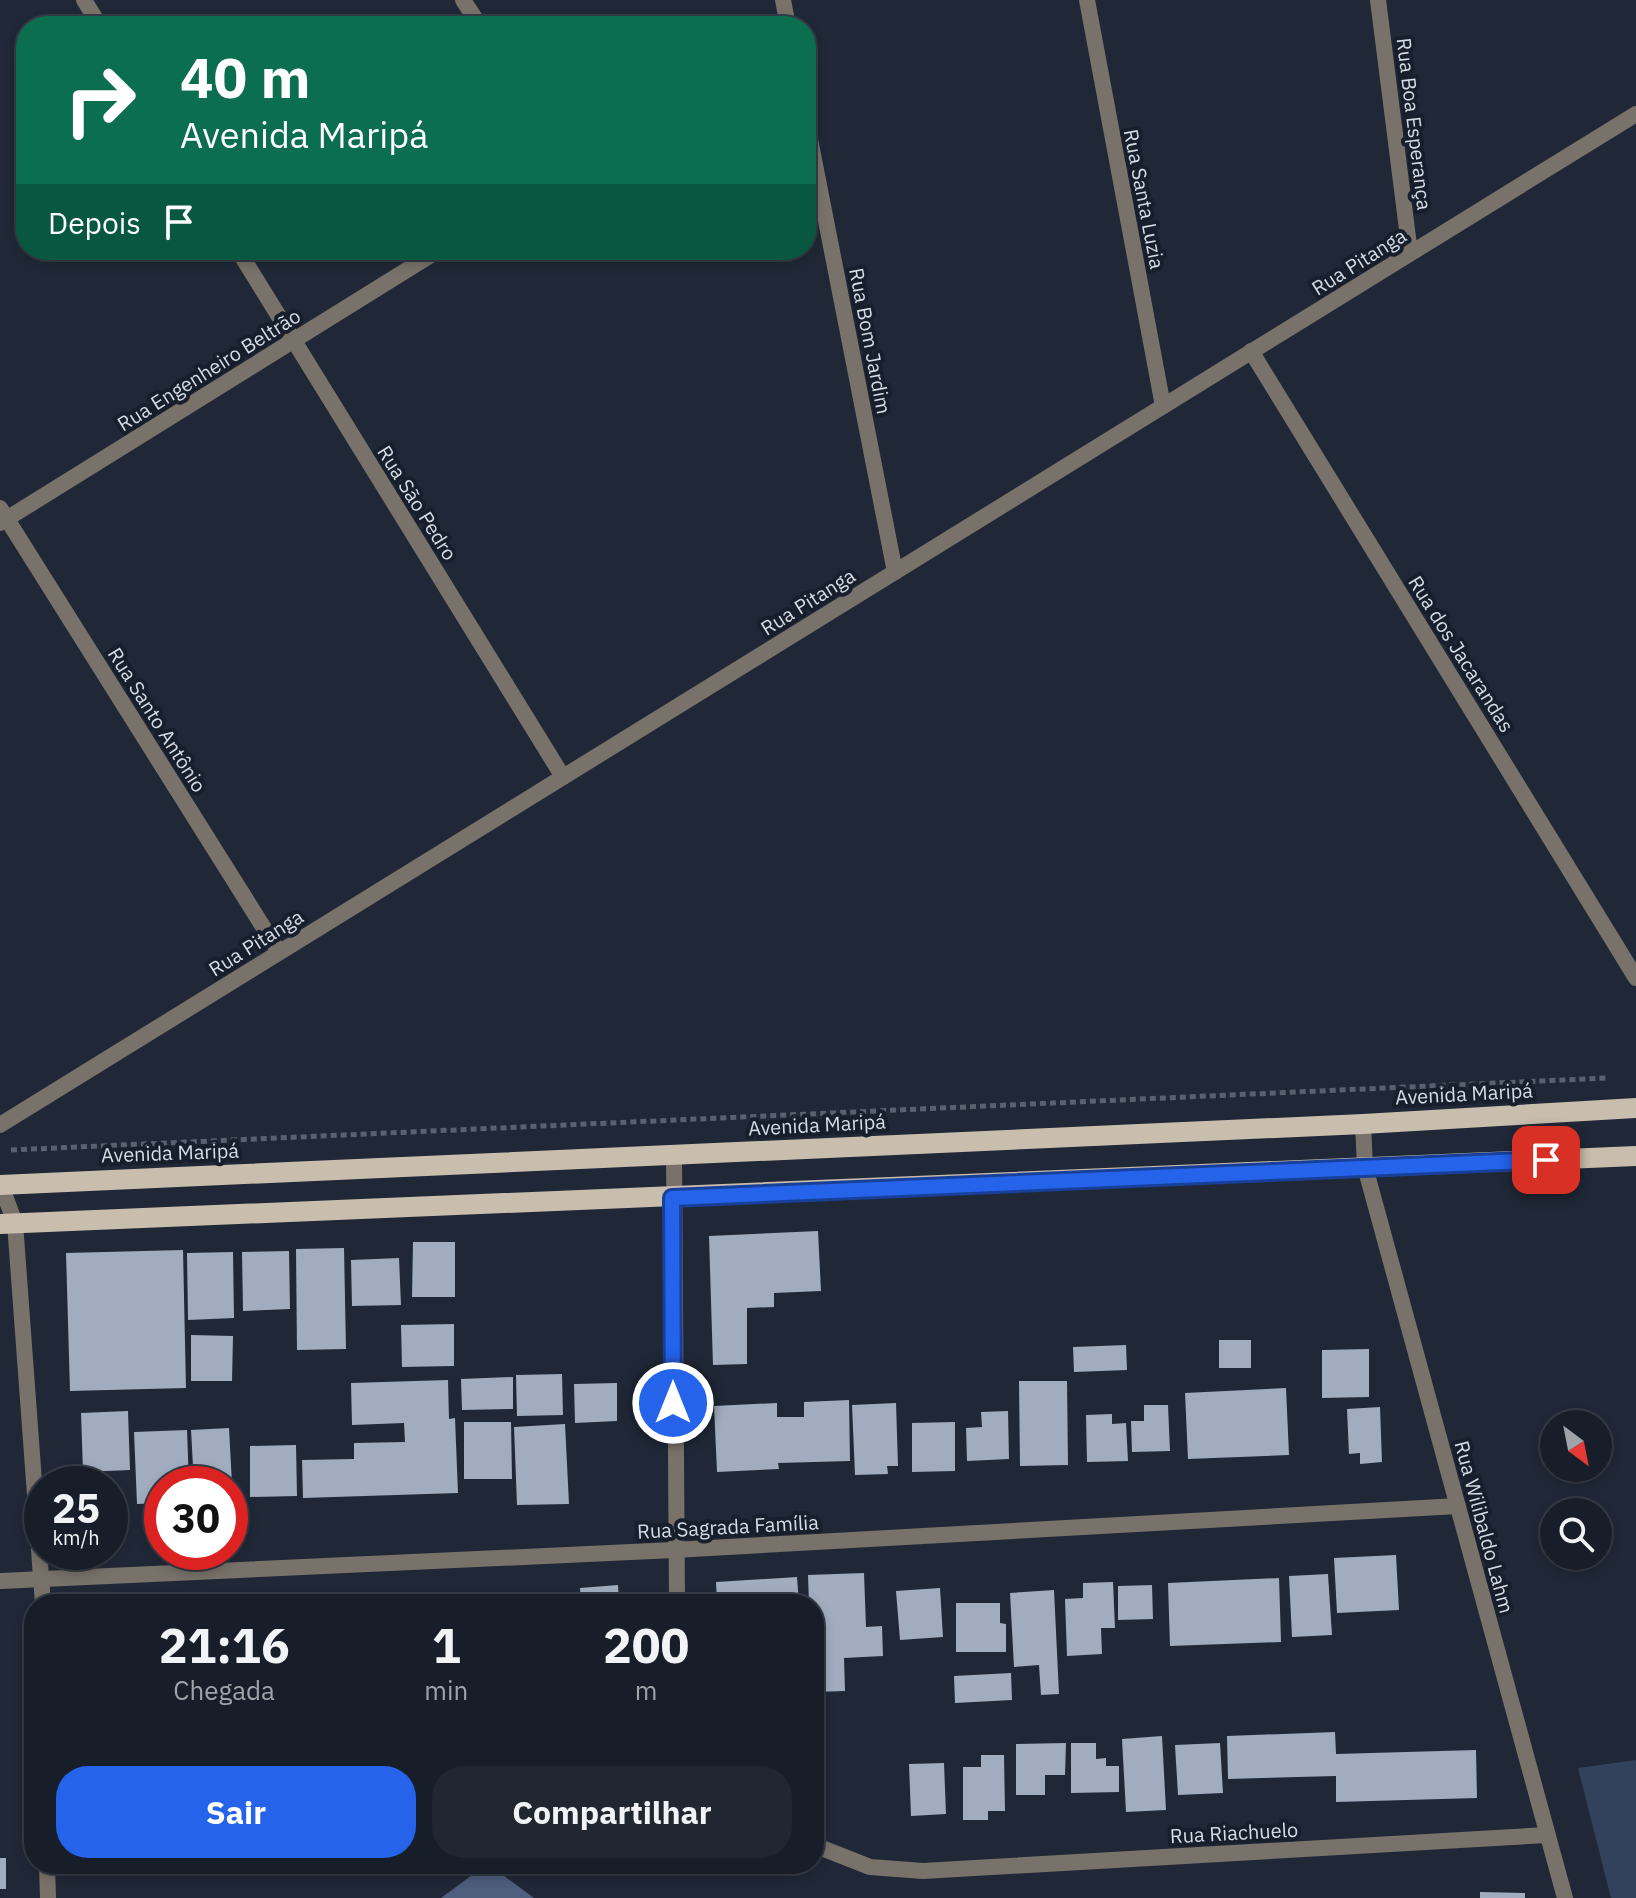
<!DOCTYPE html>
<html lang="pt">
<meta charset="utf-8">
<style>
body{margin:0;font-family:"IBM Plex Sans",sans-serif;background:#212731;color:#f1f3f6;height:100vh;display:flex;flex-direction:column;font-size:30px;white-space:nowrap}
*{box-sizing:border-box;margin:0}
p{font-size:26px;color:#9fa2a8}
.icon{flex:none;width:44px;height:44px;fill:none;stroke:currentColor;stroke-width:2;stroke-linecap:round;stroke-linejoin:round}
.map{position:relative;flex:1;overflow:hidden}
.side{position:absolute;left:24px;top:1594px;width:800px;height:280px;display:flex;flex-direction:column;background:#181e29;border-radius:32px;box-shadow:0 4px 12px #0003,0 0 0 2px #363c46}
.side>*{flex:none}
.banner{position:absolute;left:16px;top:16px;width:800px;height:244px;border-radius:32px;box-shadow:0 4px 12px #0003,0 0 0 2px #363c46;background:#0b6e4f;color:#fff;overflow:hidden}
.needle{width:52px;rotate:148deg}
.tools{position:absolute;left:1540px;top:1410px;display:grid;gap:16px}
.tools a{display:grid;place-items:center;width:72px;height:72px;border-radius:50%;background:#181e29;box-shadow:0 4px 12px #0003,0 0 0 2px #363c46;font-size:40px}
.speed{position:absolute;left:24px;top:1466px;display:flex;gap:16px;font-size:40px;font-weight:700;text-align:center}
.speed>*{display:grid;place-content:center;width:104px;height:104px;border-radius:50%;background:#181e29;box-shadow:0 4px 12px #0003,0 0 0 2px #363c46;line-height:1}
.speed small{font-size:20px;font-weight:400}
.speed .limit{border:12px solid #d22;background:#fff;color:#111}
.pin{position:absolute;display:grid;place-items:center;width:68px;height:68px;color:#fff;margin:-34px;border-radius:16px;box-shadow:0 4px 12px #0006}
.me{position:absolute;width:88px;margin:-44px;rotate:0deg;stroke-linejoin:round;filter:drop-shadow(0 0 6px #0008)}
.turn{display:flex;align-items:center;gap:28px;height:168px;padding:0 32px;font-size:36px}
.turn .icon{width:104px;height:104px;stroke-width:2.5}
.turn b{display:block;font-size:56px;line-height:68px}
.then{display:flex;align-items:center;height:76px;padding:0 32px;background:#0003;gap:16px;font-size:30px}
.eta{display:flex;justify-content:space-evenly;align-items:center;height:136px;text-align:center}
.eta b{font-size:48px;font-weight:700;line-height:56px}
.action{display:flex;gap:16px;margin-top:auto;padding:16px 32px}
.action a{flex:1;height:92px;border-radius:32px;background:#2563eb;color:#fff;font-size:32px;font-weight:700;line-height:92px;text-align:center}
.action a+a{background:#212731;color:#f1f3f6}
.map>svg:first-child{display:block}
.green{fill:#33425c}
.forest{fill:#4e5e7d}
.building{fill:#a1acbf}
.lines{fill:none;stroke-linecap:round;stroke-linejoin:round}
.path{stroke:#59616e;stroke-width:5;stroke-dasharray:6 4;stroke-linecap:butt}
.street{stroke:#78726a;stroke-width:16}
.primary{stroke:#c9bdad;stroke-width:20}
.route-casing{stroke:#184099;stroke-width:20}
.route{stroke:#2563eb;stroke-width:14}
.labels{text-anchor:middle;stroke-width:8;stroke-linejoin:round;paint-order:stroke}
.street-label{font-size:20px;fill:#d6dce6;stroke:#171f2d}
</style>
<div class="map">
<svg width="1636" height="1898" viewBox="0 0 1636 1898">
<rect width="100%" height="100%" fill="#202837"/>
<!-- green -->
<polygon class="green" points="1636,1760 1636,1898 1611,1898 1578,1768"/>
<!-- forest -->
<polygon class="forest" points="487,1864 488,1864 534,1898 441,1898"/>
<!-- building -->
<g class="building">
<polygon points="818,1231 821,1291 774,1293 774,1307 747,1308 747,1364 713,1365 709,1236"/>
<polygon points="413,1242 455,1242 455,1297 412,1297"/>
<polygon points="344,1248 346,1349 297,1350 296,1249"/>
<polygon points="183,1250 186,1388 70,1391 66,1253"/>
<polygon points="289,1251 290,1309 243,1311 242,1252"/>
<polygon points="233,1252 234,1318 188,1320 187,1253"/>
<polygon points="399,1258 401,1305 352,1306 351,1260"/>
<polygon points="454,1324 454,1366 402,1367 401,1325"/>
<polygon points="191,1335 233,1336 232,1381 191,1381"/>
<rect x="1219" y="1340" width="32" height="28"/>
<polygon points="1126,1345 1127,1370 1074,1372 1073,1347"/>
<polygon points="1369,1349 1369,1397 1322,1398 1322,1350"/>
<polygon points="562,1374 563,1415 517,1416 516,1375"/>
<polygon points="513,1377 513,1409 462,1410 461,1379"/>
<polygon points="448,1380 449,1419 455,1418 458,1493 303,1498 302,1460 354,1459 354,1443 405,1442 404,1423 352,1425 351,1383"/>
<polygon points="1019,1381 1067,1381 1068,1465 1020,1466"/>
<polygon points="617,1383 617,1421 575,1423 574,1384"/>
<polygon points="1286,1388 1289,1455 1188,1459 1185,1393"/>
<polygon points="849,1400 850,1461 778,1463 779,1469 717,1472 714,1406 777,1403 777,1417 804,1417 804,1402"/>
<polygon points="896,1403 898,1466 887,1466 888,1474 855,1475 852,1405"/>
<polygon points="1144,1405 1168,1405 1170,1451 1132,1452 1131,1421 1144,1421"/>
<polygon points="1380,1407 1382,1462 1360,1464 1360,1453 1349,1454 1347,1409"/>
<polygon points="128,1411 130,1470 83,1472 81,1413"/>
<polygon points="1008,1411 1009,1459 967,1461 966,1428 982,1427 981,1412"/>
<polygon points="1112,1414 1112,1424 1126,1423 1128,1461 1087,1462 1086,1415"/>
<polygon points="464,1422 511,1422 512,1479 464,1479"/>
<polygon points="955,1422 955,1471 912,1472 912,1423"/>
<polygon points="565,1424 569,1504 517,1505 514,1427"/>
<polygon points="229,1428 232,1484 194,1484 191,1430"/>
<polygon points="187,1430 189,1484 162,1484 162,1503 137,1504 134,1432"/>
<polygon points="296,1445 297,1496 250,1497 250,1446"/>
<polygon points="1396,1555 1399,1610 1337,1613 1334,1558"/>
<polygon points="864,1573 866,1627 882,1626 883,1656 844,1658 845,1691 814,1692 814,1604 809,1604 808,1575"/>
<polygon points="1328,1574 1332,1635 1292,1637 1289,1576"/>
<polygon points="797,1577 799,1604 717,1604 716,1582"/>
<polygon points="1279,1578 1281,1642 1170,1646 1168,1583"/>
<polygon points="1113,1582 1115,1628 1101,1628 1102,1654 1067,1656 1065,1599 1083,1598 1083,1583"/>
<polygon points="618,1585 619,1604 581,1604 580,1588"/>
<polygon points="1152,1585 1153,1619 1118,1620 1118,1586"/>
<polygon points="940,1588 943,1637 900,1640 896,1591"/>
<polygon points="1054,1590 1059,1694 1041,1695 1039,1665 1014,1667 1010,1593"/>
<polygon points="575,1593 575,1604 522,1604 522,1595"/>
<polygon points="304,1597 303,1604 206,1604 206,1600"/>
<polygon points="956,1603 1000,1603 1000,1623 1006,1624 1006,1652 956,1652"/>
<polygon points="1011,1673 1012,1700 955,1703 954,1676"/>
<polygon points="1335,1732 1336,1754 1476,1750 1477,1798 1336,1802 1336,1776 1228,1779 1227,1736"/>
<polygon points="1162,1736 1166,1810 1126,1812 1122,1739"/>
<polygon points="1066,1743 1065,1775 1045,1775 1045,1795 1016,1795 1016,1744"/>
<polygon points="1071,1743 1096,1743 1096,1759 1106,1758 1106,1766 1119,1766 1119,1792 1071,1793"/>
<polygon points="1220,1743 1223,1793 1178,1795 1175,1745"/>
<polygon points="981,1755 1004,1755 1005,1811 988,1811 988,1820 963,1820 963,1767 981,1767"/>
<polygon points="944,1763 946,1814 911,1816 909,1764"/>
<rect x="0" y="1858" width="6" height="31"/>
<polygon points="136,1864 212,1864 212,1874 135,1874"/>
<polygon points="1480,1892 1525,1893 1525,1898 1480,1898"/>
</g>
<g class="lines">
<!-- path -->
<polyline class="path" points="11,1150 1607,1078"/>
<!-- street -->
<g class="street">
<polyline points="84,0 100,26"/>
<polyline points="463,0 480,26"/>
<polyline points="783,0 788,26"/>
<polyline points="1087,0 1163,406"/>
<polyline points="1378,0 1410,253"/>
<polyline points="806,119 895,572"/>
<polyline points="238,250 563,777"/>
<polyline points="1251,351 1636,978"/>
<polyline points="0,508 279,952"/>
<polyline points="0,523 439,250"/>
<polyline points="1363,1124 1365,1167 1565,1898"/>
<polyline points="0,1125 1636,114"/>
<polyline points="674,1155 677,1604"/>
<polyline points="1,1185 15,1223 43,1604"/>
<polyline points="0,1581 674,1550 1458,1506"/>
<polyline points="814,1845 870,1867 923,1871 1547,1835"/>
<polyline points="47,1864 48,1898"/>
</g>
<!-- primary -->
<g class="primary">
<polyline points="0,1185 1363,1124 1636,1108"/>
<polyline points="0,1224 1636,1156"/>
</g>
</g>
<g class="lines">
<!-- route casing -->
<g class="route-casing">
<polyline id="route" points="673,1403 672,1198 1546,1160"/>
</g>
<!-- route -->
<use href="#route" class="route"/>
</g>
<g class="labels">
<!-- street labels -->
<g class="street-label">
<text transform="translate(1414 124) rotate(83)" y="7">Rua Boa Esperança</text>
<text transform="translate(1144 199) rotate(79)" y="7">Rua Santa Luzia</text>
<text transform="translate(1359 262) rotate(-32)" y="7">Rua Pitanga</text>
<text transform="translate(870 341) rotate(79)" y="7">Rua Bom Jardim</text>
<text transform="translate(209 370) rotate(-32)" y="7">Rua Engenheiro Beltrão</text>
<text transform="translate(417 503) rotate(58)" y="7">Rua São Pedro</text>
<text transform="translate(808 602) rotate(-32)" y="7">Rua Pitanga</text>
<text transform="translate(1461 654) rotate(58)" y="7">Rua dos Jacarandas</text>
<text transform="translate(157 720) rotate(58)" y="7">Rua Santo Antônio</text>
<text transform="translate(256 943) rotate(-32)" y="7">Rua Pitanga</text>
<text transform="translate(1464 1094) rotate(-3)" y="7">Avenida Maripá</text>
<text transform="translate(817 1125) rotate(-3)" y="7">Avenida Maripá</text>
<text transform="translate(170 1153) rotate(-2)" y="7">Avenida Maripá</text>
<text transform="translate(728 1527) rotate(-3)" y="7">Rua Sagrada Família</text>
<text transform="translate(1484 1527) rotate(75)" y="7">Rua Wilibaldo Lahm</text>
<text transform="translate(1234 1833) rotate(-3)" y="7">Rua Riachuelo</text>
</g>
</g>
</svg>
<div class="tools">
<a><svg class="needle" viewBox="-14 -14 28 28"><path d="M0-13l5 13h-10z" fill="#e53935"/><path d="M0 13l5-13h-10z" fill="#9fa2a8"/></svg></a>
<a><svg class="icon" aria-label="search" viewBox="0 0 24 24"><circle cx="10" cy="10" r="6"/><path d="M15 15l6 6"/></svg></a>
</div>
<div class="speed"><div>25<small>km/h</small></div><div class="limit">30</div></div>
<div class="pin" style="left:1546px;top:1160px;background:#d93025"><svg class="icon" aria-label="arrive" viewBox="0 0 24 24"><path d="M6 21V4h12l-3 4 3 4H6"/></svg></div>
<svg class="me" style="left:673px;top:1403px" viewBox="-20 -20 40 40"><circle r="17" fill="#2563eb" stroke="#fff" stroke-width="3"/><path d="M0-11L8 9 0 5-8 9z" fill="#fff"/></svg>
<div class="banner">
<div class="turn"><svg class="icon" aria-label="right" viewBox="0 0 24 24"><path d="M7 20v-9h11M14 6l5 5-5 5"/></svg><div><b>40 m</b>Avenida Maripá</div></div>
<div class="then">Depois<svg class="icon" aria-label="arrive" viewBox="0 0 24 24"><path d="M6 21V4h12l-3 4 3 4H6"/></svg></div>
</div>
<section class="side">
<div class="eta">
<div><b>21:16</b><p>Chegada</p></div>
<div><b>1</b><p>min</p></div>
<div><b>200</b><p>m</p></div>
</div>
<div class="action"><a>Sair</a><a>Compartilhar</a></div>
</section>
</div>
